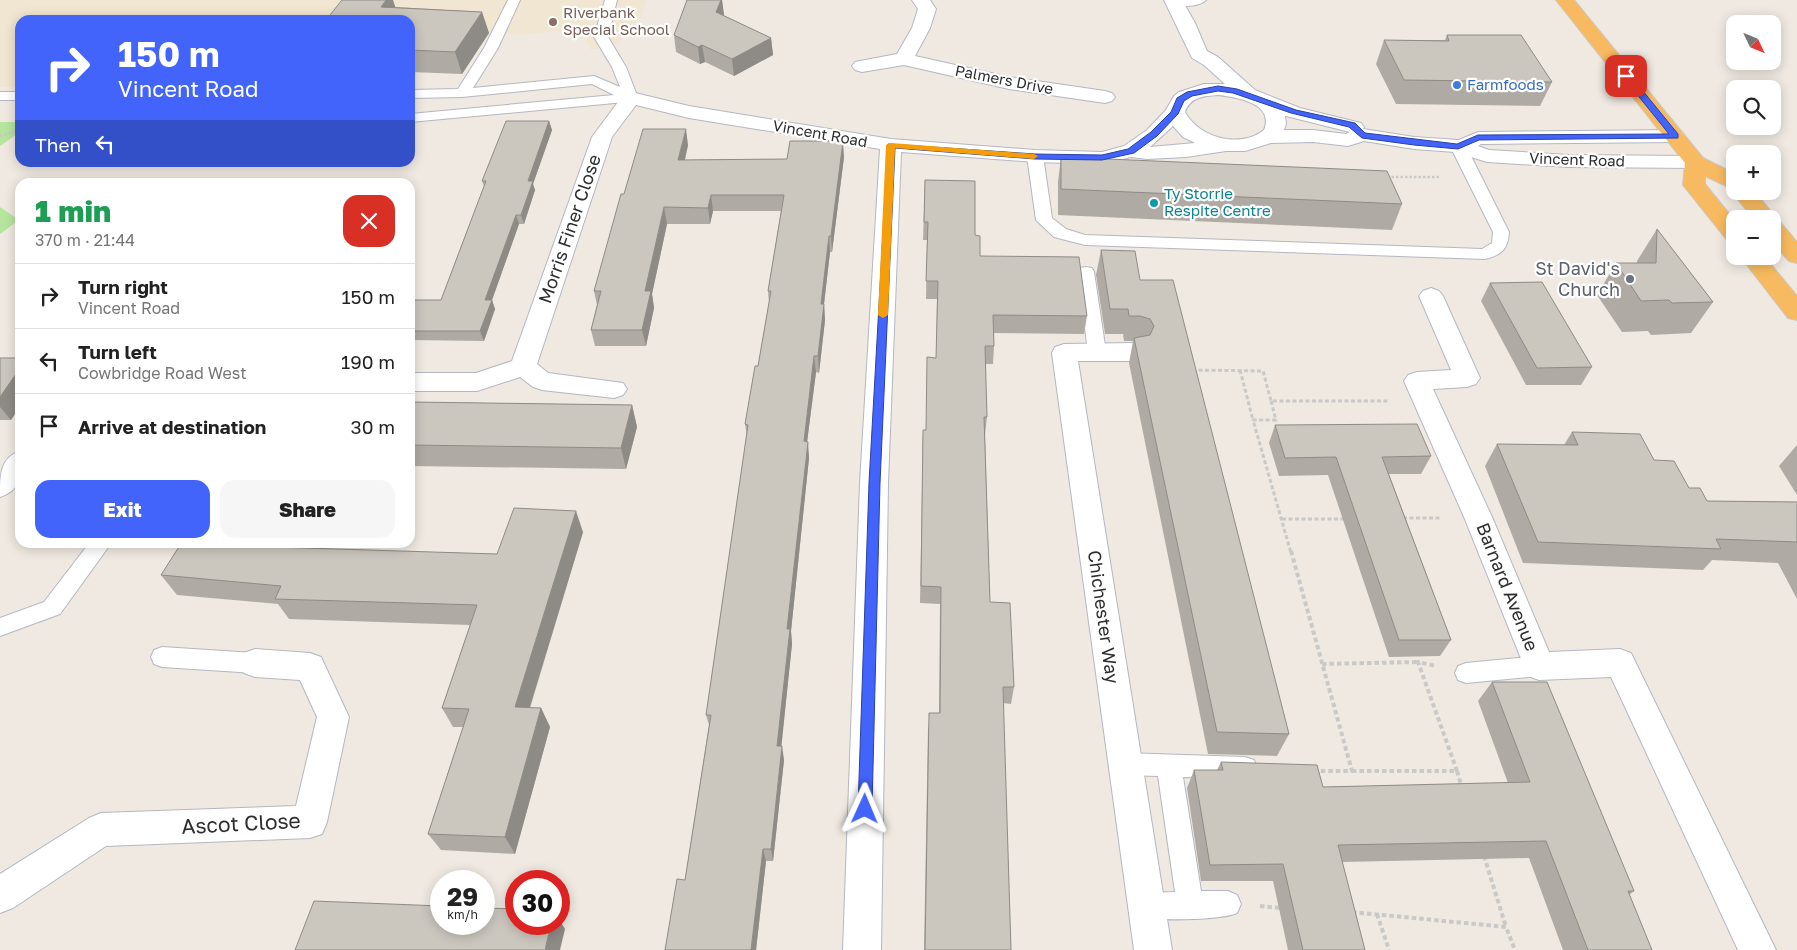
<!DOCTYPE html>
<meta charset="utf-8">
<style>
body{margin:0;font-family:"Golos Text",sans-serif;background:#f6f6f6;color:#222;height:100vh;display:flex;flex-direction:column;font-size:19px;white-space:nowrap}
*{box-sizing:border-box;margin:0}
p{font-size:16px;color:#767676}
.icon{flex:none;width:28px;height:28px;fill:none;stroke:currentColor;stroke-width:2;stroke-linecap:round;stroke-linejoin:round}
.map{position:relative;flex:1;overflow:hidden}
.drawer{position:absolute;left:15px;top:178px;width:400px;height:370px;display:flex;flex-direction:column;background:#fff;border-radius:15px;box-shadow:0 2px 12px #0003}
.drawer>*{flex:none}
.guide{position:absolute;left:15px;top:15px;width:400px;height:152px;border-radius:15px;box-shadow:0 2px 12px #0003;background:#4264fb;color:#fff;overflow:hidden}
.needle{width:32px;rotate:133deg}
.controls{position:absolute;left:1726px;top:15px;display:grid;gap:10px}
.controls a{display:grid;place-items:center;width:55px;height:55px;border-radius:10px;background:#fff;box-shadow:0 2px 12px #0003;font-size:25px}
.speed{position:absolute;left:430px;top:870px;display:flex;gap:10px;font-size:25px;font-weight:700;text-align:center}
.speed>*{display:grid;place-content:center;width:65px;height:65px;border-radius:50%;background:#fff;box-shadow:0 2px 12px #0003;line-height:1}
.speed small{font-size:12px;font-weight:400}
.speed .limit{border:8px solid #d22;background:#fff;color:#111}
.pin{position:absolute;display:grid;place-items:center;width:42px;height:42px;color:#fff;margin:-21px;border-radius:10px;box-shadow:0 2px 8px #0006}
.me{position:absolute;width:55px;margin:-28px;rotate:1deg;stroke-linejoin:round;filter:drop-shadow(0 0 4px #0008)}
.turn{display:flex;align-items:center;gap:18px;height:105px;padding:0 20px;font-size:22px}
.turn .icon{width:65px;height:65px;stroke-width:2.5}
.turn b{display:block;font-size:35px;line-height:42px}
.then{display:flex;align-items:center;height:48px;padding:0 20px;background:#0003;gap:10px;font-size:19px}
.round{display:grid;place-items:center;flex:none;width:52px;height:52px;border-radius:15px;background:#f6f6f6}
.head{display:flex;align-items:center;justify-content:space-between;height:85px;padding:0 20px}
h1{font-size:30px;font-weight:800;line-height:38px;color:#1e9e55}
.cta{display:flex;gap:10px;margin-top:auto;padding:10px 20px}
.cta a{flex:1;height:58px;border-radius:15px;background:#4264fb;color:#fff;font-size:20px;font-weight:800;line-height:58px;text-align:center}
.cta a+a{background:#f6f6f6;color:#222}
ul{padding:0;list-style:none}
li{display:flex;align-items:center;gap:15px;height:65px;padding:0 20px;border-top:1px solid #e0e0e0}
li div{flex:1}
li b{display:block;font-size:19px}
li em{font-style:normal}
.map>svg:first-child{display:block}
.education{fill:#f0e6d1}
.green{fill:#b6e59e}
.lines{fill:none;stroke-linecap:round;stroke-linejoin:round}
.service-casing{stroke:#b4b7c1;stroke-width:2}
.minor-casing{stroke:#b4b7c1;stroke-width:2}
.trunk-casing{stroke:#c9c9c9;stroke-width:2}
.path-far2{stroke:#c9c9c9;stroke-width:2.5;stroke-dasharray:2.5 2;stroke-linecap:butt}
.path-far1{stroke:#c9c9c9;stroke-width:3;stroke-dasharray:4 2.5;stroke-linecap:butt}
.path{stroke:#c9c9c9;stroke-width:4;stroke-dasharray:4.5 3;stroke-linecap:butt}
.service{fill:#fff;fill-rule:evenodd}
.minor{fill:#fff;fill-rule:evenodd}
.trunk{fill:#f8ba60;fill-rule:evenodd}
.wall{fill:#afaba4}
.shaded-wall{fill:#8e8b86}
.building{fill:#cbc7bf;stroke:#8e8b86}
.route{fill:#4264fb;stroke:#2b41a3}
.slow{fill:#f59e0b}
.education-dot{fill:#8d6e63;stroke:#fff;stroke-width:2}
.shop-dot{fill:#3f7fe0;stroke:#fff;stroke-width:2}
.culture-dot{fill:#0f9aa8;stroke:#fff;stroke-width:2}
.worship-dot{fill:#6b7280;stroke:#fff;stroke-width:2}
.labels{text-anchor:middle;stroke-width:4.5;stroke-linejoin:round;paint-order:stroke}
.far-education-label{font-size:15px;fill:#785e54;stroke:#fff;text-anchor:start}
.far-street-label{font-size:15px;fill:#2e2e2e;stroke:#fff}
.far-shop-label{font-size:15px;fill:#366cbe;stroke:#fff;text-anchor:start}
.far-culture-label{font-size:15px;fill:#0d838f;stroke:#fff;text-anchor:start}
.street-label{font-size:18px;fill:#2e2e2e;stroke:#fff}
.worship-label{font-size:18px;fill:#5b616d;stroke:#fff;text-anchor:end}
.near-street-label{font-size:21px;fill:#2e2e2e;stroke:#fff}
</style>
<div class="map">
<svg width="1797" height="950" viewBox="0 0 1797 950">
<rect width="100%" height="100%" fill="#efe9e1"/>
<!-- education -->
<polygon class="education" points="0,0 647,0 640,18 617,44 591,50 582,29 517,35 465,30 475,15 348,20 20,20 20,87 0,87"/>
<!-- green -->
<g class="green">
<polygon points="0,122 20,122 20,132 0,146"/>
<polygon points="0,207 19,220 0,234"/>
</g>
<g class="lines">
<!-- service casing -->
<g class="service-casing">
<g id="service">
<polygon points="508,0 520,0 498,48 473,88 594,76 620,87 612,67 594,37 605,0 617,0 608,37 626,67 638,98 636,101 410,122 410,114 614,95 592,84 462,97 410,98 410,90 458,89 484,48"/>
<path d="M1169,0H1206C1200,7 1179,7 1169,5L1168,2Z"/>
<rect x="0" y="92" width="20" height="8"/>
<path d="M1458,141L1463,143L1466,146L1509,232C1508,249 1502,255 1485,259L1085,245L1054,237L1036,220L1027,156L1030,153H1040L1043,156L1052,218L1066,229L1085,235L1482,249L1492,243L1493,232L1450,146L1453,143Z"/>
<polygon points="1086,267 1092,268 1094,272 1106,352 1103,356 1097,358 1091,356 1088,352 1078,272 1080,268"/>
<polygon points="90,542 112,542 60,614 0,636 0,618 44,602"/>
<polygon points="162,647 255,653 263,656 266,663 263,670 255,673 162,667 154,664 151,657 154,650"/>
<polygon points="1539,656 1547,659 1550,666 1547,673 1539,676 1466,683 1458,680 1455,673 1458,666 1466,663"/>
<path d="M1124,753L1245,757L1254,760L1257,768L1254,776L1245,779L1183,777L1201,891H1228L1237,895L1241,904L1237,913C1221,920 1153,922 1137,915L1133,906L1137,897L1146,893L1175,892L1158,776L1124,775L1115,772L1112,764L1115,756Z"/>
</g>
</g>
<!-- minor casing -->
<g class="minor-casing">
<g id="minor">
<polygon points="912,0 930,0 936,9 930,28 915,56 1009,77 1105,91 1112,93 1115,97 1112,101 1105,103 1009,89 904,65 862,72 855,70 852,66 855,62 897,54 912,28 918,9"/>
<path d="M1164,0H1182L1195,23L1207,51L1218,57L1255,90L1300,108L1361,123L1364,127L1363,129L1414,137L1459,140L1478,132L1675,130L1682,132L1685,136L1682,140L1675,142L1481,144L1478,146L1489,150L1569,155L1696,156L1703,158L1707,162L1703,166L1696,168L1569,167L1487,162L1455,152L1414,149L1364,141L1348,146L1313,142L1271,143L1245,151H1226L1186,157L1147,159L1131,157L1102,164L1035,162L901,152L888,483L881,950H843L860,483L880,149L689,118L636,105L612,137L537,364L548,373L623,383L627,389L623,395L614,398L542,390L533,387L520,377L477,391H410V373H476L512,361L592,137L624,94L631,92L689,106L891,139L1035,150L1102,152L1124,146L1147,130L1166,110L1174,96L1179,92L1204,84H1225L1204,65L1192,58ZM1218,95C1236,97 1275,103 1264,130C1240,149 1199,138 1185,112C1190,97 1204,96 1218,95ZM1285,116H1286L1350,132L1346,134L1313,130H1284L1286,124ZM1173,126L1183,137L1195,143L1150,147Z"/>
<polygon points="1431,288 1439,291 1443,296 1480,378 1476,384 1467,387 1433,389 1492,517 1549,652 1620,649 1631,653 1776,950 1738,950 1611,677 1539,680 1528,676 1464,517 1404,381 1408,375 1417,372 1451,370 1419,296 1423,291"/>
<polygon points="1135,343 1144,346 1147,352 1144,358 1135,361 1078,361 1172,950 1134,950 1052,353 1055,347 1064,344"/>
<path d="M20,451C20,472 24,489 0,497C0,475 0,458 20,451Z"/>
<polygon points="255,649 310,653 321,657 349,717 327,822 322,834 310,838 106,846 13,908 0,913 0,874 89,818 101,813 296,806 317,717 300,680 255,677 244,673 239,663 244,653"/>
</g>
</g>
<!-- trunk casing -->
<g class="trunk-casing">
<g id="trunk">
<polygon points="1556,0 1574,0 1703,158 1735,174 1735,191 1754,191 1777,219 1776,221 1780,222 1797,242 1797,263 1789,261 1772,242 1772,219 1754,219 1731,191 1733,189 1705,176 1705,184 1735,221 1735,242 1727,240 1683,185 1685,163"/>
<polygon points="1740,256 1764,256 1797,296 1797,320 1788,318"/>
</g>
</g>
<!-- path-far2 -->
<g class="path-far2">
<polyline points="0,136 20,130"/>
<polyline points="1387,177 1441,177"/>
</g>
<!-- path-far1 -->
<g class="path-far1">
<polyline points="1192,370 1263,371 1271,401 1388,401"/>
<polyline points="1240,370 1253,420"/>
<polyline points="1271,401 1276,420 1253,420 1291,553"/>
<polyline points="1403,518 1442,518"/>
<polyline points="1282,519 1347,519"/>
</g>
<!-- path -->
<g class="path">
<polyline points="1291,551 1352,771 1316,771"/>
<polyline points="1322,664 1418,662"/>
<polyline points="1352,771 1457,771 1418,662 1436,666"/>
<polyline points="1457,771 1462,788"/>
<polyline points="1484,856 1506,927"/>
<polyline points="1260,906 1281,908"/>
<polyline points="1352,912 1506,927 1515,950"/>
<polyline points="1377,914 1389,950"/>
</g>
<!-- service -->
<use href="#service" class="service"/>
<!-- minor -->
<use href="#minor" class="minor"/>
<!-- trunk -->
<use href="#trunk" class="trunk"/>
</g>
<!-- wall -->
<g class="wall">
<polygon points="687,0 722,0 723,15 771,38 773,55 734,76 705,62 700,64 676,52 674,35"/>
<polygon points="395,7 482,12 489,33 462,74 410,72 410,20"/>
<polygon points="1447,35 1552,82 1540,106 1396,104 1376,64 1384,40 1445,40"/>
<polygon points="549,121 552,130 533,184 535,190 524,224 519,224 492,300 495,309 484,341 410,340 410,300 441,300 484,186 482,181"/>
<polygon points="688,145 685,160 787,159 844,157 832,252 830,252 824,304 825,320 819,373 816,372 807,442 809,458 791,631 792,644 781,746 784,760 773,861 766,861 756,950 665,950 685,880 709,725 706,715 747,436 745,424 758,366 769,302 768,291 781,211 713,211 710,224 667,224 652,294 654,308 646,346 595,346 591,330 597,305 594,291 624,194"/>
<polygon points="1061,157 1402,204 1392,230 1058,215 1058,182"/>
<polygon points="925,180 975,235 980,256 1087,316 1084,334 994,333 994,346 993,364 985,364 987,417 985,435 990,602 1014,687 1011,704 1003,703 1011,950 924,950 928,728 939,713 940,604 920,603 923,430 926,430 936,358 937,299 926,299 927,240 923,240"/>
<polygon points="1657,229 1713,302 1691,333 1651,335 1648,331 1622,332 1597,295 1616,263 1637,263 1637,261"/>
<polygon points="1101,250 1140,280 1289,734 1277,756 1208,754 1129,363 1133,341 1124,341 1123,334 1105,334 1096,275"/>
<polygon points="1490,283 1592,367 1581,385 1526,385 1481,301"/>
<polygon points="0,358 11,420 0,420"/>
<polygon points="410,402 632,405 637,427 626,469 410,466"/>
<polygon points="1275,425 1431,456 1421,474 1389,474 1451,640 1440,656 1389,657 1328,475 1279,476 1269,443"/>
<polygon points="1572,432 1654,460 1689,488 1707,501 1797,502 1797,599 1778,563 1712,560 1703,570 1523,563 1485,466 1497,444 1564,445"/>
<polygon points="1797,445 1797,495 1779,466"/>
<polygon points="583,532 530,708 541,708 550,727 515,854 441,850 428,834 463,727 453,727 442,708 470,625 289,619 278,604 177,595 161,575 182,542 269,542 267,547 497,554"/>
<polygon points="1492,682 1634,891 1629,895 1652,950 1563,950 1529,858 1342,862 1365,950 1288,950 1273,881 1201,881 1187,788 1194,770 1217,770 1221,762 1323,787 1508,783 1478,701"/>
</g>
<!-- shaded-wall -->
<g class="shaded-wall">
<polygon points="386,0 393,0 398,15 381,7"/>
<polygon points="721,0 722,0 724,14 719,29 716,12"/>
<polygon points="482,12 489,33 462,74 455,52"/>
<polygon points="771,38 773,55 734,76 732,59"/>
<polygon points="702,45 705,62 700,64 698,47"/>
<polygon points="549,121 552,130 533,184 535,190 524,224 521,215 528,181"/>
<polygon points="686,129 688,145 681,176 678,160"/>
<polygon points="843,141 844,157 832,252 831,236"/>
<polygon points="711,195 713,211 710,224 708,208"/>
<polygon points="664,207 667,224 652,294 654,308 646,346 642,330 645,291"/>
<polygon points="516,215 519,224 492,300 495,309 484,341 480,331 485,300"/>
<polygon points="829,236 830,252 824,304 825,320 819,373 818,356 821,304"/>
<polygon points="814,356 816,372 805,458 804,441"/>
<polygon points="20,368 20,407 11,420 0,407 0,397"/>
<polygon points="632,405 637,427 626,469 621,448"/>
<polygon points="808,442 809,458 791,631 792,644 780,760 777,746 787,629"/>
<polygon points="576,511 583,532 524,726 515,707"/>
<polygon points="243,542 269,542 255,567 241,546"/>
<polygon points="541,708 550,727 515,854 505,837"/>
<polygon points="782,746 784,760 773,861 771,849"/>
<polygon points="763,849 766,861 756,950 751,950"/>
<polygon points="559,919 565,929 560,950 545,950 551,924 559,924"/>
</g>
<!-- building -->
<g class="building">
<polygon points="342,0 386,0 381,7 482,12 455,52 410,50 410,20 326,20"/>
<polygon points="687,0 721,0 716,12 771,38 732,59 702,45 698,47 674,35"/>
<polygon points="1447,35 1521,35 1552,82 1404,80 1384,40 1449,41"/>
<polygon points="506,121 549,121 528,181 533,181 521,215 516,215 485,300 492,300 480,331 410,331 410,300 441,300 486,181 482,181"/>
<polygon points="643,129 686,129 678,160 787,159 790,141 843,141 831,236 829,236 821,304 824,304 818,356 814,356 804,441 808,442 787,629 790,629 777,746 782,746 771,849 763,849 751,950 665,950 677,879 685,880 711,715 706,715 748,425 745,424 755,366 758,366 771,291 768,291 784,195 711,195 708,208 664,207 645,291 651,291 642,330 591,330 601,291 594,291 621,194 624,194"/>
<polygon points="1061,157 1387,171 1402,204 1061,189"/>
<polygon points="925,180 975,181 975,235 980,236 980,256 1079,257 1087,316 993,315 994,346 985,346 987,417 984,417 990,602 1010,603 1014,687 1003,687 1011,950 925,950 929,713 940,713 941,587 921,586 923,430 926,430 927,357 936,358 938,281 926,281 928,222 924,222"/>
<polygon points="1657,229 1713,302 1672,303 1669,300 1641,301 1616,263 1656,263"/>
<polygon points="1101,250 1135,251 1140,280 1173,280 1289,734 1217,732 1134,338 1150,335 1154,326 1150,319 1140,316 1129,316 1128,309 1110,309"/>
<polygon points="1542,282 1592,367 1537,368 1490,283"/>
<polygon points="0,358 20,358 20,368 0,397"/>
<polygon points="410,402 632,405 621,448 410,445"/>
<polygon points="1417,424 1431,456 1382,457 1451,640 1399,640 1336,457 1285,458 1275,425"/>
<polygon points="1572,432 1640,434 1654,460 1674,461 1689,488 1700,488 1707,501 1797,502 1797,542 1716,539 1721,549 1538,542 1497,444 1578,445"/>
<polygon points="514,508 576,511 515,707 541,708 505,837 428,834 469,709 442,708 477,605 275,599 281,586 161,575 182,542 243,542 241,546 497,554"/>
<polygon points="1492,682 1547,682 1634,891 1628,891 1652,950 1588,950 1546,841 1338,845 1365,950 1303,950 1283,864 1210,865 1194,770 1223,770 1221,762 1317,765 1323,787 1530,782"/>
<polygon points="314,901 441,906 441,924 484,924 484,908 516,909 516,924 551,924 545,950 295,950"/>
</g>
<!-- route -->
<polygon class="route" points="1626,73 1629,74 1678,134 1678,138 1479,140 1458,149 1414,145 1362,138 1349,127 1291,113 1233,93 1218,91 1192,96 1184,101 1178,114 1157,136 1134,153 1102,160 1035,159 895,148 880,483 872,809 870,813 865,815 860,813 858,809 869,483 888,144 1035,154 1102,155 1128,149 1151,132 1171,112 1177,98 1187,92 1218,86 1237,89 1296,110 1355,123 1365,133 1457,144 1478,135 1669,134 1623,77 1622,76"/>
<!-- slow -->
<polygon class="slow" points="891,143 1034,154 1038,156 1034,159 895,148 888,315 883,318 878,315 886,145"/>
<!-- markers -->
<circle class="education-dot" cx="553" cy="22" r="5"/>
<circle class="shop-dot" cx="1457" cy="85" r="5"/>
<circle class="culture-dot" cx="1154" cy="203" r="5"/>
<circle class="worship-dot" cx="1630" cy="279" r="5"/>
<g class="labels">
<!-- far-education labels -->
<g class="far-education-label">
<text x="563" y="18">Riverbank<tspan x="563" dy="17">Special School</tspan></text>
</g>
<!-- far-street labels -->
<g class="far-street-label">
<text transform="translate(1004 80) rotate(11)" y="5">Palmers Drive</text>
<text transform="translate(820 134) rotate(10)" y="5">Vincent Road</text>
<text transform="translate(1577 160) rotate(2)" y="5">Vincent Road</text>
</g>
<!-- far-shop labels -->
<g class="far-shop-label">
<text x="1467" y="90">Farmfoods</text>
</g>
<!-- far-culture labels -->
<g class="far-culture-label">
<text x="1164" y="199">Ty Storrie<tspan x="1164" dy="17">Respite Centre</tspan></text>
</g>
<!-- street labels -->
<g class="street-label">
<text transform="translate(570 229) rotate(-71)" y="6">Morris Finer Close</text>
<text transform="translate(1507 587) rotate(68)" y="6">Barnard Avenue</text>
<text transform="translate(1103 617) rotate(82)" y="6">Chichester Way</text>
</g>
<!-- worship labels -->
<g class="worship-label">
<text x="1620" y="275">St David's<tspan x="1620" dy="21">Church</tspan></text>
</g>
<!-- near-street labels -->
<g class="near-street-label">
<text transform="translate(241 824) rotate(-3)" y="7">Ascot Close</text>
</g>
</g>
</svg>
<div class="controls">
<a><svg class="needle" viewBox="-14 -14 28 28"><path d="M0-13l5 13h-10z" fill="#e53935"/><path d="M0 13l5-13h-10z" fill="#767676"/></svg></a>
<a><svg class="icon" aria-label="search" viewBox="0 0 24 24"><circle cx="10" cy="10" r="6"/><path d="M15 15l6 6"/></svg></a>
<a>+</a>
<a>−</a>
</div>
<div class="speed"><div>29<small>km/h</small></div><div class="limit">30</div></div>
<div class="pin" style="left:1626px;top:76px;background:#d93025"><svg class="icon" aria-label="arrive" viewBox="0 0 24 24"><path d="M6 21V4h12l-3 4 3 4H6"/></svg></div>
<svg class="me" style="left:865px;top:809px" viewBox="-20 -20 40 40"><path d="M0-17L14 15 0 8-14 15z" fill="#4264fb" stroke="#fff" stroke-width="4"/></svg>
<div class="guide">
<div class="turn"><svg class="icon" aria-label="right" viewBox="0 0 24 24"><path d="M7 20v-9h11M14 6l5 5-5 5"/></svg><div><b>150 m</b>Vincent Road</div></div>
<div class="then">Then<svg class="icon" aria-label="left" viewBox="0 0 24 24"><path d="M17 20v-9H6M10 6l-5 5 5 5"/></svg></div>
</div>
<section class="drawer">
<div class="head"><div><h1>1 min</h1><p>370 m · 21:44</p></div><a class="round" style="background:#d93025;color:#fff"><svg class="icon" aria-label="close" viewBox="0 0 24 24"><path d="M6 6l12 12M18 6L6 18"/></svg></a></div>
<ul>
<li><svg class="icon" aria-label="right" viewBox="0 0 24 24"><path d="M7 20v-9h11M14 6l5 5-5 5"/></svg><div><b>Turn right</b><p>Vincent Road</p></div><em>150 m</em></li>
<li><svg class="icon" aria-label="left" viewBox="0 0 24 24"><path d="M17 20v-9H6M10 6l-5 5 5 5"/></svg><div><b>Turn left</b><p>Cowbridge Road West</p></div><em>190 m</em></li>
<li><svg class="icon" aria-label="arrive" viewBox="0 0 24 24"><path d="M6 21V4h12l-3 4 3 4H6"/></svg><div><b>Arrive at destination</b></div><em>30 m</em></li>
</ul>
<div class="cta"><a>Exit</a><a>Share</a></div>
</section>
</div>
